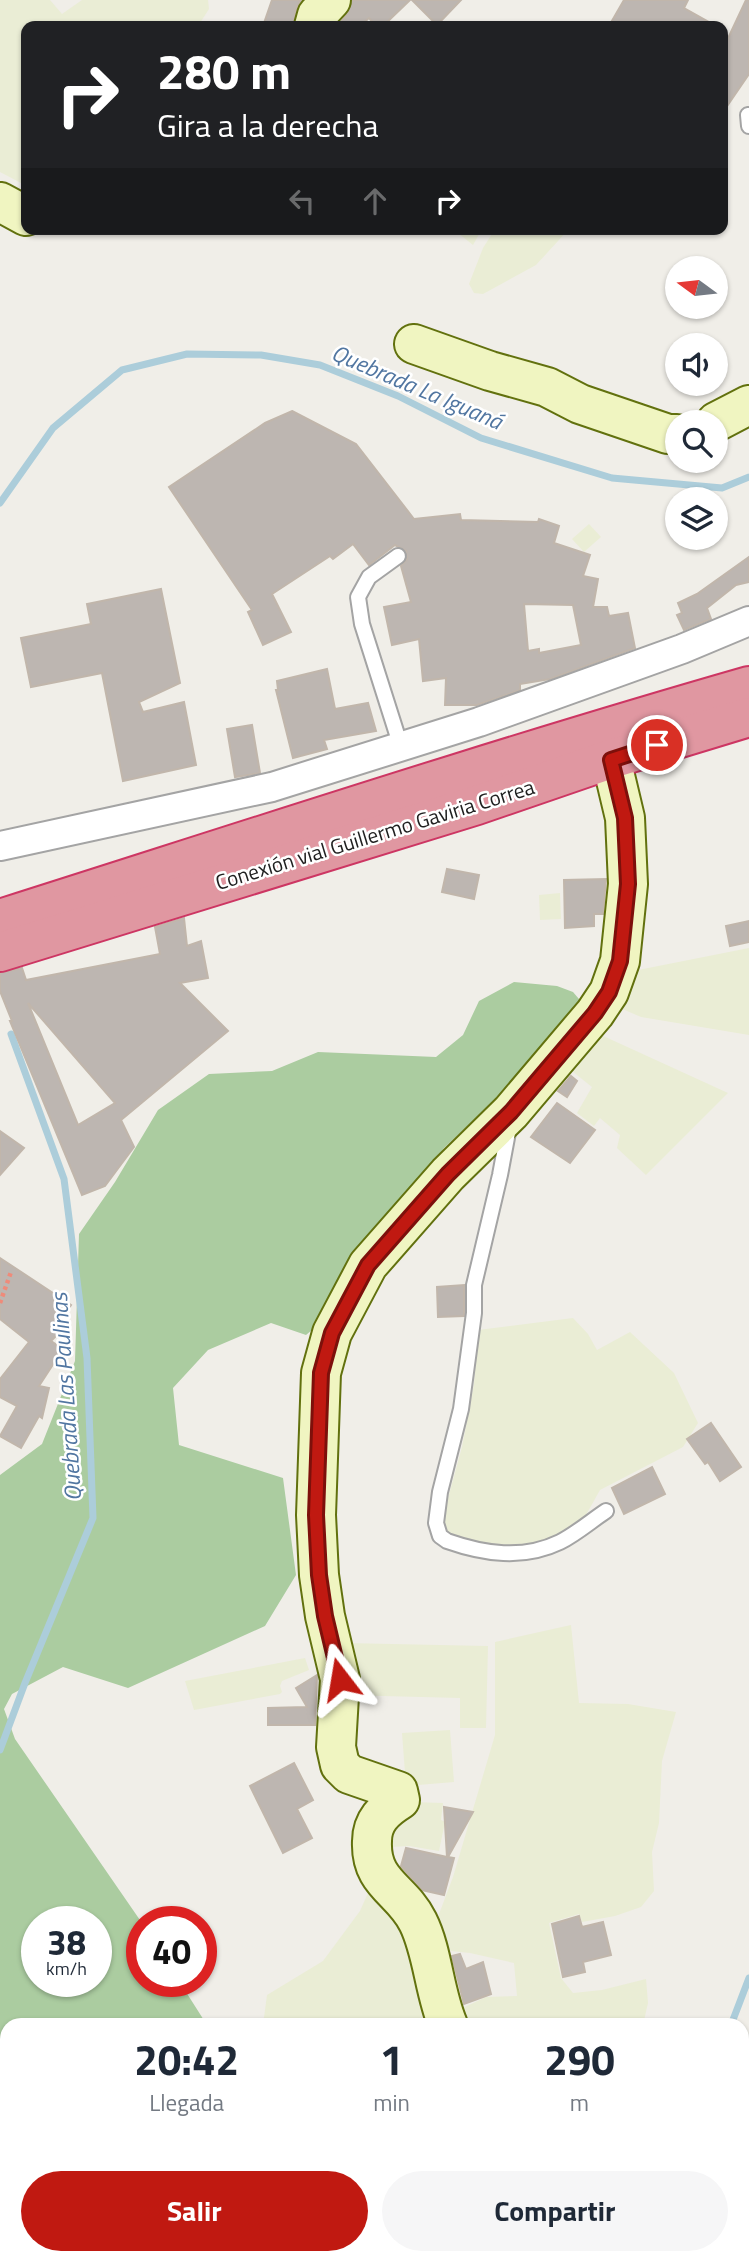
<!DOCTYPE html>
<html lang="es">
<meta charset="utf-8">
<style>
body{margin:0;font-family:"Titillium Web",sans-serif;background:#f6f6f7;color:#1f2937;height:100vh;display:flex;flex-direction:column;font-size:26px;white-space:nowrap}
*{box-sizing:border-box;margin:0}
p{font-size:23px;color:#747a83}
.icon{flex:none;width:38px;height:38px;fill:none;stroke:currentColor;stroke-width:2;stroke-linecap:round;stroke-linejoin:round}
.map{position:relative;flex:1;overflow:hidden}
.details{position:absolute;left:0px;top:2018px;width:749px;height:247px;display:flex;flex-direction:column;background:#fff;border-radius:21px 21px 0 0;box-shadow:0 2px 5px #0004}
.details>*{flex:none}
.guide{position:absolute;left:21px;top:21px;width:707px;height:214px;border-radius:14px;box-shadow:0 2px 5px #0004;background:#202124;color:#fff;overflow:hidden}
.needle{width:46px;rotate:285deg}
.fabs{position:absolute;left:665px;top:256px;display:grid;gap:14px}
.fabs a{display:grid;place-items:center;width:63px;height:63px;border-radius:50%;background:#fff;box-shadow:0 2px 5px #0004;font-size:35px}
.speed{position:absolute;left:21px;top:1906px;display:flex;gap:14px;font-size:35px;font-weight:700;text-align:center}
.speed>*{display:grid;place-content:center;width:91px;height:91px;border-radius:50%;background:#fff;box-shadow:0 2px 5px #0004;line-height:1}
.speed small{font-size:18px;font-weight:400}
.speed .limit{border:10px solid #d22;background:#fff;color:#111}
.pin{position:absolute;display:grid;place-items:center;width:60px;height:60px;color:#fff;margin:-30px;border:4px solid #fff;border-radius:50%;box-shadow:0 2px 7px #0007}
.me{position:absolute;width:77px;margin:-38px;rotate:346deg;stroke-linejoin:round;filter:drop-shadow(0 0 5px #0008)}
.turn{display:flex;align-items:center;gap:24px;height:147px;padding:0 21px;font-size:32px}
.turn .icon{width:91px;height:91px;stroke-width:2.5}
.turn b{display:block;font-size:49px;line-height:60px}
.lanes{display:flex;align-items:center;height:66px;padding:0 21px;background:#0003;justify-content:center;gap:35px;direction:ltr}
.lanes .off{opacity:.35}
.eta{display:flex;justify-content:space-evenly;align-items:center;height:119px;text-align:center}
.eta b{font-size:42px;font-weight:700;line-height:49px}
.primary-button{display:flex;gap:14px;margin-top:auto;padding:14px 21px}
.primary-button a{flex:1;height:80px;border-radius:42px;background:#c01911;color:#fff;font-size:28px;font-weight:700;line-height:80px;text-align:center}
.primary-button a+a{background:#f6f6f7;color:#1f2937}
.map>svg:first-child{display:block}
.farmland{fill:#eaedd5}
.forest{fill:#abcca0;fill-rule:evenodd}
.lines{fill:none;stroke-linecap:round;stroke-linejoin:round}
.stream{stroke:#accdda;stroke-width:7}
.building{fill:#bdb6b1;stroke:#c1b6ab;stroke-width:2;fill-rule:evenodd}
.lane-casing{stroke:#a4a4a4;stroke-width:18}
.street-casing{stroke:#a4a4a4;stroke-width:32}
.secondary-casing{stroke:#62710e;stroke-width:42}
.highway-casing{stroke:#cd3663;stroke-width:42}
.path{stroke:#ef8b7a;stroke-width:4.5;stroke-dasharray:3.5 3.5;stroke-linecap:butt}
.lane{stroke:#fff;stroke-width:14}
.street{stroke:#fff;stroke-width:28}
.secondary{stroke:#f0f5c1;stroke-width:38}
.highway{stroke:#e097a1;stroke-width:38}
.route-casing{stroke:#7d100b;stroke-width:18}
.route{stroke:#c01911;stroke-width:12}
.labels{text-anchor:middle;stroke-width:5;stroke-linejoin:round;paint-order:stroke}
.street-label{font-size:21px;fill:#202020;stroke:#fff}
.water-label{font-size:23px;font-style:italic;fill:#5176a1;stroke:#fff}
</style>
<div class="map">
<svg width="749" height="2263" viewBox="0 0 749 2263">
<rect width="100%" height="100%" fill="#f0eee8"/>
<!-- farmland -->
<g class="farmland">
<polygon points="0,0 50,0 62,14 82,0 208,0 209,9 198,26 26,26 26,179 21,183 0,172"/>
<polygon points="453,229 482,229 473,245"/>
<polygon points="495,229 569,229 536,265 483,294 474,293 469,284 483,248"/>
<polygon points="589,524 601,537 584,552 572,539"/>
<polygon points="560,893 561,919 540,920 539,895"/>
<polygon points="749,948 749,1035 641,1017 613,1005 623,973"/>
<polygon points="588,1029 728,1093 646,1175 617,1148 620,1135 600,1118 594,1126 577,1113 592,1087 562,1063"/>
<polygon points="573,1318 588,1334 597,1350 630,1332 674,1373 698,1423 683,1447 600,1490 582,1522 536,1545 504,1549 455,1539 441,1524 462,1447 474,1384 478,1330"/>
<polygon points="571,1625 579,1703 628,1704 676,1712 662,1761 659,1823 652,1852 654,1891 641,1907 615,1916 582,1922 579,1914 549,1923 561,1978 573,1993 602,1990 646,1979 648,2003 643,2025 456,2025 452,2013 486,1997 517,1996 514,1963 470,1953 451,1951 440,1957 436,1922 453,1877 495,1735 495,1642"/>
<polygon points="344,1643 488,1646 486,1728 460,1728 460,1698 343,1695"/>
<polygon points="305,1658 309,1670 282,1681 280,1686 282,1692 280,1694 194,1710 185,1681"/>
<polygon points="450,1730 454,1782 406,1786 402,1733"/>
<polygon points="412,1802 443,1803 441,1820 445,1822 439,1851 409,1846 391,1847 383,1822"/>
<polygon points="372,1884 395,1900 441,2025 263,2025 267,1995 323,1961 360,1911"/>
<polygon points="334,2258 416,2258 412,2263 331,2263"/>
<polygon points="518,2258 588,2258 587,2263 519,2263"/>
</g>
<!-- forest -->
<path class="forest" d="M514,982L557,986L573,992L585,1006L576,1023L444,1148L349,1275L325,1319L306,1335L271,1323L208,1350L173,1388L179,1445L283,1478L296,1575L265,1626L128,1688L63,1667L12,1694L4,1709L15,1739L142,1923V1981H179L207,2025H7V2258H72L63,2263H0V1475L42,1444L75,1361L79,1234L115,1182L158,1110L209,1074L272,1071L318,1052L436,1057L463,1035L479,1001ZM37,1922H96V1981H37Z"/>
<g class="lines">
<!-- stream -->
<g class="stream">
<polyline points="0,503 53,428 122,370 187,354 261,355 320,365 398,396 481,438 612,478 722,488 749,477"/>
<polyline points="0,1750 25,1683 93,1518 87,1358 64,1179 11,1034"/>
<polyline points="731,2025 749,1978"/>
</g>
</g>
<!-- building -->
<g class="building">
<polygon points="272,0 301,0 296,9 293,26 263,26"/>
<polygon points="352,0 410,0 383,26 376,26 369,18 360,26 341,26 339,24 347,14"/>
<polygon points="412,0 461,0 437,25"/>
<polygon points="624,0 688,0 684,8 716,26 609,26"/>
<polygon points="746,0 749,0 749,74 723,112 723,49"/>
<path d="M292,411L356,444L414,519L460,514L461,520L538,522L539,519L559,526L554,543L590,555L583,576L598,579L593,607H607L609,616L628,613L635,648L550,679L520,684V690L477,705H445L446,678L423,681L419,639L392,645L384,607L411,602L401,566L407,559L406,551L395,545L369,565L353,544L333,559L330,556L272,594L291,632L263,645L248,612L252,610L169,487L265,423ZM524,604L573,605L581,645L539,653V649L528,651Z"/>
<polygon points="749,557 749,582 736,585 707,608 711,619 684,630 677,615 682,613 678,603 697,594"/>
<polygon points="161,589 180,683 139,702 143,712 184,702 196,765 123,781 102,673 31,687 21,638 91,624 87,604"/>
<polygon points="327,669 335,709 368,703 376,731 324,740 327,749 293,758 276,690 278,690 277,681"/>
<polygon points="252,725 260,773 235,777 227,729"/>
<polygon points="447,869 479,875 474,899 442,892"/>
<polygon points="606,879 603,914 594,914 594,926 565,928 564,880"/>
<path d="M184,918L187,946L201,941L208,978L180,983L228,1031L121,1120L134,1147L105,1186L82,1195L10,1021H12L0,991V973L22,968L26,980L160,954L155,927ZM28,1003L115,1103L78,1125Z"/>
<polygon points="749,921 749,942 730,946 726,926"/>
<polygon points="571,1076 577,1081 567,1097 558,1091"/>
<polygon points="557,1103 595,1130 570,1163 531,1137"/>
<polygon points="0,1131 24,1148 0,1175"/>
<polygon points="0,1258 71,1305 58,1325 62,1330 51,1341 63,1349 39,1386 49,1388 42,1418 39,1416 21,1448 0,1436 17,1406 0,1397 0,1379 29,1342 0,1319"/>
<polygon points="464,1285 464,1316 438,1317 437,1287"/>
<polygon points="711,1423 741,1467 720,1481 708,1462 705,1464 687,1439"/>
<polygon points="652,1467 665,1494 624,1514 612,1488"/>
<polygon points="317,1675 315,1725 268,1725 268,1708 307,1707 296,1688"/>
<polygon points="294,1763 313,1800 297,1809 312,1838 283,1853 250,1786"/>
<polygon points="444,1807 473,1812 448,1857 454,1858 444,1895 422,1890 401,1866 406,1848 447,1857"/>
<polygon points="579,1916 582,1927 603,1922 611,1955 583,1962 585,1972 563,1977 552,1924"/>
<polygon points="460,1954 466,1969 483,1962 491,1994 464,2004 452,1956"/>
</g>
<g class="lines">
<!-- lane casing -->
<g class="lane-casing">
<g id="lane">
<polyline points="748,115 749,126"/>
<polyline points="398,556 369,577 358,597 362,624 401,747"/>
<path d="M509,1127L500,1175L474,1285V1313L461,1409L440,1492L436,1523L440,1536L447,1541C484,1554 523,1560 560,1542C576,1534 591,1521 606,1511"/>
</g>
</g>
<!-- street casing -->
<g class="street-casing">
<polyline id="street" points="0,846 272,787 479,722 682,649 749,621"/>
</g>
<!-- secondary casing -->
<g class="secondary-casing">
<g id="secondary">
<polyline points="314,26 317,15 331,0"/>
<polyline points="0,202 26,216"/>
<polyline points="414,344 490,371 547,387 580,404 668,434 677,434"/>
<polyline points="716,422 749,405"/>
<path d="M448,2025C434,1992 433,1952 418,1922C402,1889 370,1884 372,1841C372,1821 384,1810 400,1800L398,1791L349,1774L340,1765L336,1747L340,1679L325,1616L319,1575L316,1515L321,1373L332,1333L368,1265L448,1174L511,1112L595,1013L609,992L620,961L628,884L625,818L611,759"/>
<polyline points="502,2258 503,2263"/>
</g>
</g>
<!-- highway casing -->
<g class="highway-casing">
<g id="highway">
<path d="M0,919C249,840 498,758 749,686"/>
<polyline points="0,952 477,805 611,759 749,717"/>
</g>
</g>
<!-- path -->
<polyline class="path" points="0,1303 11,1272"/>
<!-- lane -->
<use href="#lane" class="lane"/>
<!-- street -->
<use href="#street" class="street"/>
<!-- secondary -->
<use href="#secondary" class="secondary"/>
<!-- highway -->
<use href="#highway" class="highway"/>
</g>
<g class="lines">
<!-- route casing -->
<g class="route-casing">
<polyline id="route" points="340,1679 325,1616 319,1575 316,1515 321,1373 332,1333 368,1265 448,1174 511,1112 595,1013 609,992 620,961 628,884 625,818 611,760 657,745"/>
</g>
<!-- route -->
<use href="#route" class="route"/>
</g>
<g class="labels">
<!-- street labels -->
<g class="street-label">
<text transform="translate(375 835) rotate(-17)" y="7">Conexión vial Guillermo Gaviria Correa</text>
</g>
<!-- water labels -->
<g class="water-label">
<text transform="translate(417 387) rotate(23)" y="8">Quebrada La Iguaná</text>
<text transform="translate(66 1397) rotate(-94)" y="8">Quebrada Las Paulinas</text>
</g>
</g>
</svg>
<div class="fabs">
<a><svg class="needle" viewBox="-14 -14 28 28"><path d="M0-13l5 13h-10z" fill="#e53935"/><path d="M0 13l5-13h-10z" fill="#747a83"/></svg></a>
<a><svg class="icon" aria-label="sound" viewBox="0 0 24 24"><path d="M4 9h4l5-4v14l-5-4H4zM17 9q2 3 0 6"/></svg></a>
<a><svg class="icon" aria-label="search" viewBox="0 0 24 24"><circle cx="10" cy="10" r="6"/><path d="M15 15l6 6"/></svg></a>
<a><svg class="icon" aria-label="layers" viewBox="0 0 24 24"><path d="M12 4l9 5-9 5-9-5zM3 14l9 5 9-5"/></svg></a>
</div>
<div class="speed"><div>38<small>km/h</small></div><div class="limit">40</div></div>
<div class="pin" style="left:657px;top:745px;background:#d93025"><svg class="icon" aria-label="arrive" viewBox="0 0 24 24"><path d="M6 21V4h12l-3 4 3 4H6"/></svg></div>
<svg class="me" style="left:340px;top:1679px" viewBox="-20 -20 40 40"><path d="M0-17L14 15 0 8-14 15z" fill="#c01911" stroke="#fff" stroke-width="4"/></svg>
<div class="guide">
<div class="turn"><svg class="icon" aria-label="right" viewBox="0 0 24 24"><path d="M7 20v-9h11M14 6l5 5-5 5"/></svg><div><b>280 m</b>Gira a la derecha</div></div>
<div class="lanes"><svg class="icon off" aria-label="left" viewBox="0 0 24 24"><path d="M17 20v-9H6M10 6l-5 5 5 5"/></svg><svg class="icon off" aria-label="ahead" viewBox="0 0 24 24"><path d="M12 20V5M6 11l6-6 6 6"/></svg><svg class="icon" aria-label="right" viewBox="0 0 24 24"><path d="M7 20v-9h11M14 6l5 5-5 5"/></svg></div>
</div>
<section class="details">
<div class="eta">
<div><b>20:42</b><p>Llegada</p></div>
<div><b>1</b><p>min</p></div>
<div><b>290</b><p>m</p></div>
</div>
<div class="primary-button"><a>Salir</a><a>Compartir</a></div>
</section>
</div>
